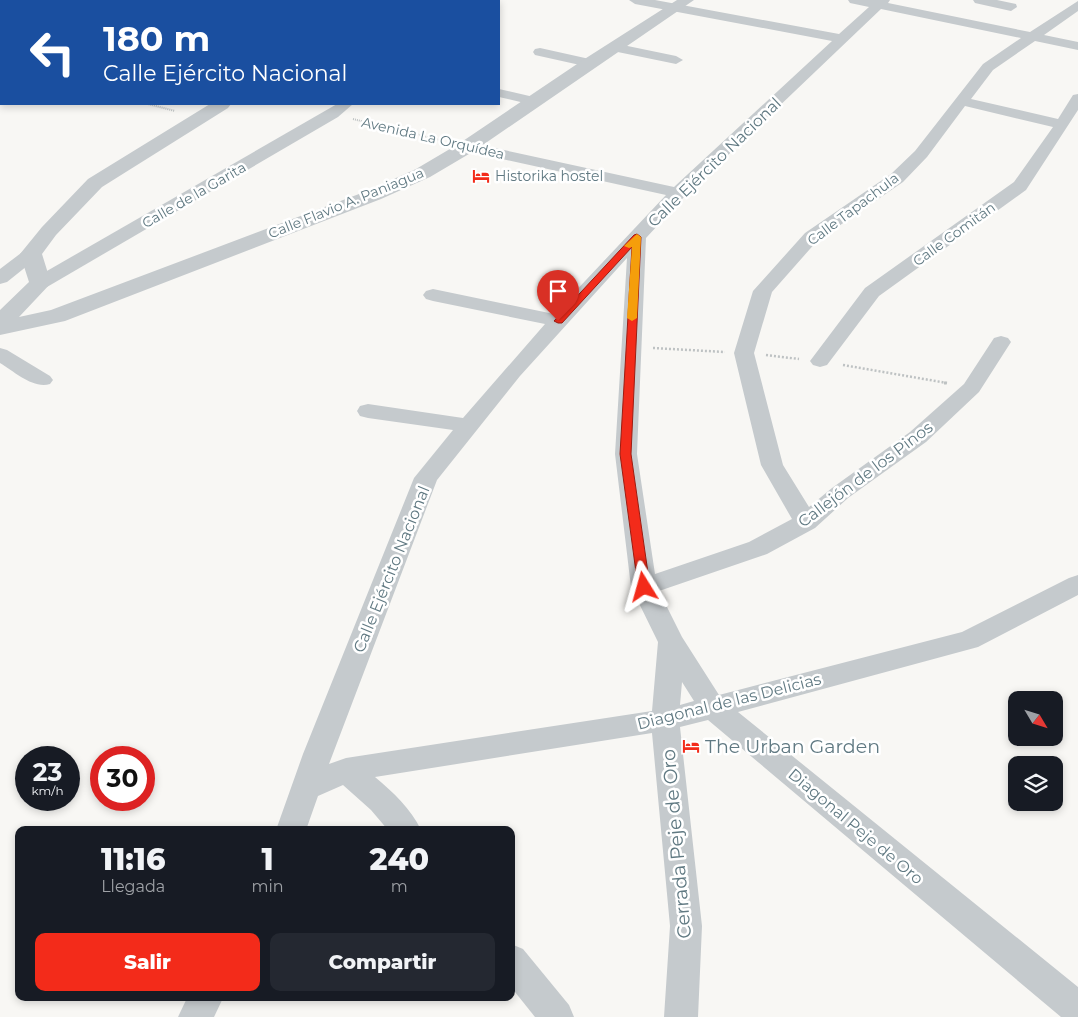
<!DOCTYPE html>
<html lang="es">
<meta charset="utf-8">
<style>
body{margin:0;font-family:Montserrat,sans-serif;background:#242831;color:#f1f3f6;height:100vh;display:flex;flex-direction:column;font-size:19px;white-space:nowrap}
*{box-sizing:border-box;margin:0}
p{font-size:16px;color:#9ea1a6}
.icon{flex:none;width:28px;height:28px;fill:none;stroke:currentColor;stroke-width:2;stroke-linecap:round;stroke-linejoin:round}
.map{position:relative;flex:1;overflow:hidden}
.sheet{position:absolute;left:15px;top:826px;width:500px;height:175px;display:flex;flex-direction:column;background:#171b24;border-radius:10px;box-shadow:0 2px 8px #0003}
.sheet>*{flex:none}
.banner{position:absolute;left:0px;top:0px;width:500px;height:105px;box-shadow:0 2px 8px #0003;background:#1a4fa0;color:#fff;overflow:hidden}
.needle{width:32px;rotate:128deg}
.controls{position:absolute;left:1008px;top:691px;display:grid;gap:10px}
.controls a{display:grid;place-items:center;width:55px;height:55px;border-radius:10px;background:#171b24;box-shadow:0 2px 8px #0003;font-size:25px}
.speed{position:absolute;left:15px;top:746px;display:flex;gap:10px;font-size:25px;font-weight:700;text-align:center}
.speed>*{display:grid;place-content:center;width:65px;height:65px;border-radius:50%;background:#171b24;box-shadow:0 2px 8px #0003;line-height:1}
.speed small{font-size:12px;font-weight:400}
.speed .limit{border:8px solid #d22;background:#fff;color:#111}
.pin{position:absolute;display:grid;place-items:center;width:42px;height:42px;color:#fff;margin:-51px -21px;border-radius:50% 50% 50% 0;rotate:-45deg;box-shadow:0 0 5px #0007}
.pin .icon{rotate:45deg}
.me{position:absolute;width:55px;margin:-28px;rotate:352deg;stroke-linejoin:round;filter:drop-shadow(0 0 4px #0008)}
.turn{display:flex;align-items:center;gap:18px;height:105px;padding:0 20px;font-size:22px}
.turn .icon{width:65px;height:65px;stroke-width:2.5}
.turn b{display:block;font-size:35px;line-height:42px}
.eta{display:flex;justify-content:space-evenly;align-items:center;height:85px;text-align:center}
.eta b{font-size:30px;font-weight:800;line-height:35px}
.button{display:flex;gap:10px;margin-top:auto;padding:10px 20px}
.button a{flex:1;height:58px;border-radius:10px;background:#f32b1a;color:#fff;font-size:20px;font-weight:800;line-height:58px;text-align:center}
.button a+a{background:#242831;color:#f1f3f6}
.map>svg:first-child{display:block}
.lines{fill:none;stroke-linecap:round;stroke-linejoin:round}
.path-far2{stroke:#bec2c3;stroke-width:2;stroke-dasharray:1 1;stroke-linecap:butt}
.path-far1{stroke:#bec2c3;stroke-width:2.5;stroke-dasharray:2 2;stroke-linecap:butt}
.path{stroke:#bec2c3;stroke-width:3;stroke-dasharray:2.5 2.5;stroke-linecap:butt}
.minor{fill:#c5cacd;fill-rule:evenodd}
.tertiary{fill:#c5cacd;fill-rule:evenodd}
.wall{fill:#909c9f}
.shaded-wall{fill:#767f82}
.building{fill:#a8b5b9;stroke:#767f82}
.route{fill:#f32b1a;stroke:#9e1c11}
.slow{fill:#f59e0b}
.labels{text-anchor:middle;stroke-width:5;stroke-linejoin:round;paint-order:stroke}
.far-street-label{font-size:14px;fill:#607982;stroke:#fff}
.far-poi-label{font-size:14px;fill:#607982;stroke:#fff;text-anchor:start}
.street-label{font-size:16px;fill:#607982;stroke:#fff}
.near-poi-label{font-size:19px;fill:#607982;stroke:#fff;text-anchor:start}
.near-street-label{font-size:19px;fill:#607982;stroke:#fff}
</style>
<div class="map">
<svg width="1078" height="1017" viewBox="0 0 1078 1017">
<rect width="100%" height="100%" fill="#f8f7f4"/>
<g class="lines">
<!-- path-far2 -->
<g class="path-far2">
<polyline points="206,0 213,1"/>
<polyline points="148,104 175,111"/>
<polyline points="353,119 440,140"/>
</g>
<!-- path-far1 -->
<g class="path-far1">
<polyline points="653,348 725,352"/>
<polyline points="766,355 799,359"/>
<polyline points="843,365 947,383"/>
</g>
<!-- path -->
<polyline class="path" points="944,383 947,383"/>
<!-- minor -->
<g class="minor">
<path d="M629,0H655L839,34L869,7L850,3L848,0H890L888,3L1030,32L1078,1V11L1044,35L1078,42V50L1035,41L993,70L971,99L1058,119L1073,95L1078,94V110L1026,190L879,296L827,365L820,367L813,365L810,361L865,288L1014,182L1053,127L965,106L927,157L903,182L817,241L772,292L754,353L783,465L809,507L832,488L910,432L964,384L994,338L1001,336L1008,338L1011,342L979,392L926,442L848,498L815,528L767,554L659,591L682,637L719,695L962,632L1069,578L1078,575V595L978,647L738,712L1078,987V1017H1061L708,720L680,727L702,926L698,1017H664L670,926L652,733L375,777C393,792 411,809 421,830H388L371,810L343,785L318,796L306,830H276L303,754L414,478L453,430L368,418L360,416L357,411L360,406L368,404L463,418L545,324L433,301L426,299L423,295L426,291L433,289L554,314L666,195L461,150L459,147L461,144L467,142L674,187L832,41L635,4ZM881,9L1021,38L983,64L915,151L891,174L805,233L753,291L734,353L761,465L792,519L749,542L655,574L637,454L646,238L684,197ZM627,258L615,454L631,587L658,642L652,711L346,758L329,764L437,480L520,376ZM682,682L694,701L680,705Z"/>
<polygon points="973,0 997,0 1016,4 1017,7 1011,11 975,3"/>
<polygon points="613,43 676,56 683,60 676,64 608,50 606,47"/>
<polygon points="540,48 594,60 596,63 594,66 589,67 535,55 533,52 535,49"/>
<polygon points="499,89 538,98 540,101 538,104 533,105 499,97"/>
<polygon points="337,104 353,104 338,117 47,287 40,289 33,287 31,283 33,279"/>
<polygon points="31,249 37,250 40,254 37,258 7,282 0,284 0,269 25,250"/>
<path d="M0,348L7,350L50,376L53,380L50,384C33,389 15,372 0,363Z"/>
<polygon points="511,944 523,949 569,1005 574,1017 535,1017 511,987"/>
<polygon points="187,998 223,998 214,1017 178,1017"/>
</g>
<!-- tertiary -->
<polygon class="tertiary" points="677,0 694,0 474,151 430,177 381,199 65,321 0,335 0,310 29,282 20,254 42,227 88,179 210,104 231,104 228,108 102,187 56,235 42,254 51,283 19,317 51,310 367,191 416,169 460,143 583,60"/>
</g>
<!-- wall -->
<polygon class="wall" points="231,0 391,0 388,1 239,1"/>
<!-- shaded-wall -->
<g class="shaded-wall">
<polygon points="117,0 145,0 143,1 114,1"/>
<polygon points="335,0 346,0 346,1 334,1"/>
<polygon points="373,0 391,0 388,1 373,1"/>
<polygon points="0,52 1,52 1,67 0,68"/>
</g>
<!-- building -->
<g class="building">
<polygon points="8,0 117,0 114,1 13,1"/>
<polygon points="304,0 335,0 334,1 309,1"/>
<polygon points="1,15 1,52 0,52 0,16"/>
</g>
<!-- route -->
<polygon class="route" points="637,234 641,237 631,454 650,587 644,591 638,587 620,454 632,247 562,323 558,323 554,321 634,235"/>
<!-- slow -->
<polygon class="slow" points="637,234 641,237 637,318 632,321 627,318 632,247 629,248 624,246"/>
<!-- icons -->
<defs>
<g id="hotel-bare" transform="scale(1.35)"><path d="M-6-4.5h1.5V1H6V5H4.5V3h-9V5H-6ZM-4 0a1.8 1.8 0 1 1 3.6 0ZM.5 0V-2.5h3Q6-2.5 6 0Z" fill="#f32b1a" stroke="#fff" stroke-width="2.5" paint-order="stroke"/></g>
</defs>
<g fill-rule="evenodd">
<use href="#hotel-bare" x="481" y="176"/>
<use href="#hotel-bare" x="691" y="746"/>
</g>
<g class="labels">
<!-- far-street labels -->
<g class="far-street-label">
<text transform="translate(433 138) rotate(13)" y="5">Avenida La Orquídea</text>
<text transform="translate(194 195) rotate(-30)" y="5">Calle de la Garita</text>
<text transform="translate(346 203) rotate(-22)" y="5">Calle Flavio A. Paniagua</text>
<text transform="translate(853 209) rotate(-37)" y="5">Calle Tapachula</text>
<text transform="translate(954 234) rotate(-36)" y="5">Calle Comitán</text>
</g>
<!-- far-poi labels -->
<g class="far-poi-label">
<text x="495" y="181">Historika hostel</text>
</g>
<!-- street labels -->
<g class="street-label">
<text transform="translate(714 162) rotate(-44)" y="6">Calle Ejército Nacional</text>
<text transform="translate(865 474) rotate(-37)" y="6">Callejón de los Pinos</text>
<text transform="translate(391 569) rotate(-68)" y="6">Calle Ejército Nacional</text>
<text transform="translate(729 701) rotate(-14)" y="6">Diagonal de las Delicias</text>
<text transform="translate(856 826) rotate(40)" y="6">Diagonal Peje de Oro</text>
</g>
<!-- near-poi labels -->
<g class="near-poi-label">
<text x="705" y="753">The Urban Garden</text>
</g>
<!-- near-street labels -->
<g class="near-street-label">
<text transform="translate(676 844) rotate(-95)" y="7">Cerrada Peje de Oro</text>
</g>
</g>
</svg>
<div class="controls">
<a><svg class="needle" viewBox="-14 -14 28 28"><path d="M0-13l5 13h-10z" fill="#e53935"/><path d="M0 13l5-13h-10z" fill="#9ea1a6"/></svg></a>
<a><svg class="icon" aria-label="layers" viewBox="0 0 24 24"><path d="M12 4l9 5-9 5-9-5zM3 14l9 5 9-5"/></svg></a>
</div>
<div class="speed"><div>23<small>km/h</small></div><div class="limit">30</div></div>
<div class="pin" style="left:558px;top:321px;background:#d93025"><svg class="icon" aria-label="arrive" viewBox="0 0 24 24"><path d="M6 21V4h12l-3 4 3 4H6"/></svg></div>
<svg class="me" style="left:644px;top:587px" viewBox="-20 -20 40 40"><path d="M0-17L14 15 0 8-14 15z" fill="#f32b1a" stroke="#fff" stroke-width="4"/></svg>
<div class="banner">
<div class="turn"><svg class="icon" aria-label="left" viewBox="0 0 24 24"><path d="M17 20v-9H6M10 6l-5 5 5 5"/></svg><div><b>180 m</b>Calle Ejército Nacional</div></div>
</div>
<section class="sheet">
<div class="eta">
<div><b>11:16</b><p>Llegada</p></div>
<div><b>1</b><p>min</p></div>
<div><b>240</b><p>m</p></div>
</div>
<div class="button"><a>Salir</a><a>Compartir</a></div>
</section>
</div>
